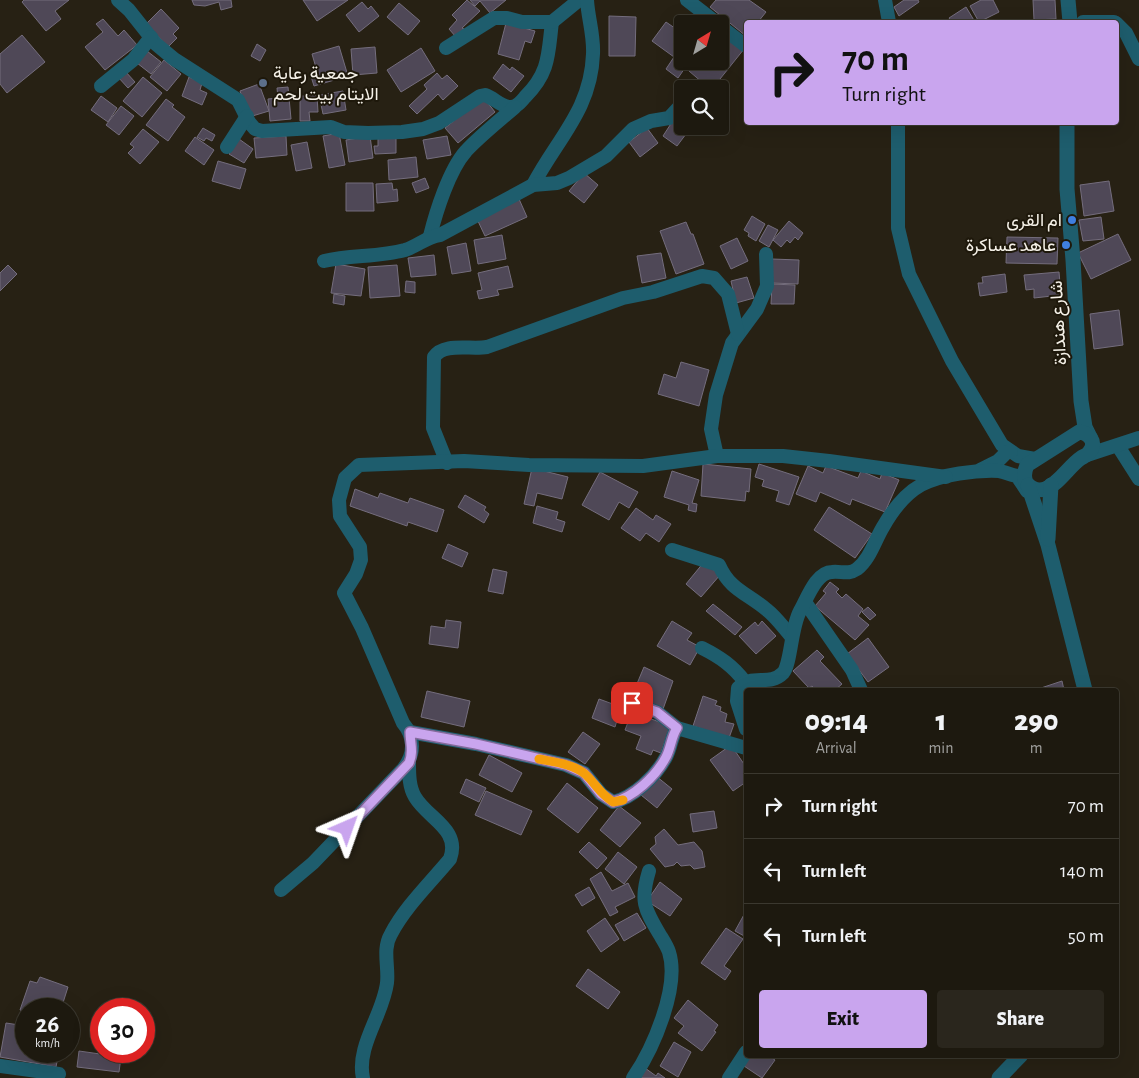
<!DOCTYPE html>
<meta charset="utf-8">
<style>
body{margin:0;font-family:"Alegreya Sans",Vazirmatn,sans-serif;background:#2a261d;color:#f1f3f6;height:100vh;display:flex;flex-direction:column;font-size:19px;white-space:nowrap}
*{box-sizing:border-box;margin:0}
p{font-size:16px;color:#a0a09e}
.icon{flex:none;width:28px;height:28px;fill:none;stroke:currentColor;stroke-width:2;stroke-linecap:round;stroke-linejoin:round}
.map{position:relative;flex:1;overflow:hidden}
.side{position:absolute;left:744px;top:688px;width:375px;height:370px;display:flex;flex-direction:column;background:#1d190f;border-radius:5px;box-shadow:0 5px 20px #0002,0 0 0 1px #3b382f}
.side>*{flex:none}
.guide{position:absolute;left:744px;top:20px;width:375px;height:105px;border-radius:5px;box-shadow:0 5px 20px #0002,0 0 0 1px #3b382f;background:#c9a5ee;color:#111;overflow:hidden}
.needle{width:32px;rotate:37deg}
.controls{position:absolute;left:674px;top:15px;display:grid;gap:10px}
.controls a{display:grid;place-items:center;width:55px;height:55px;border-radius:5px;background:#1d190f;box-shadow:0 5px 20px #0002,0 0 0 1px #3b382f;font-size:25px}
.speed{position:absolute;left:15px;top:998px;display:flex;gap:10px;font-size:25px;font-weight:700;text-align:center}
.speed>*{display:grid;place-content:center;width:65px;height:65px;border-radius:50%;background:#1d190f;box-shadow:0 5px 20px #0002,0 0 0 1px #3b382f;line-height:1}
.speed small{font-size:12px;font-weight:400}
.speed .limit{border:8px solid #d22;background:#fff;color:#111}
.pin{position:absolute;display:grid;place-items:center;width:42px;height:42px;color:#fff;margin:-21px;border-radius:10px;box-shadow:0 2px 8px #0006}
.me{position:absolute;width:55px;margin:-28px;rotate:43deg;stroke-linejoin:round;filter:drop-shadow(0 0 4px #0008)}
.turn{display:flex;align-items:center;gap:18px;height:105px;padding:0 15px;font-size:22px}
.turn .icon{width:65px;height:65px;stroke-width:2.5}
.turn b{display:block;font-size:35px;line-height:42px}
.eta{display:flex;justify-content:space-evenly;align-items:center;height:85px;text-align:center}
.eta b{font-size:30px;font-weight:800;line-height:35px}
.button{display:flex;gap:10px;margin-top:auto;padding:10px 15px}
.button a{flex:1;height:58px;border-radius:5px;background:#c9a5ee;color:#111;font-size:20px;font-weight:800;line-height:58px;text-align:center}
.button a+a{background:#2a261d;color:#f1f3f6}
ul{padding:0;list-style:none}
li{display:flex;align-items:center;gap:15px;height:65px;padding:0 15px;border-top:1px solid #3b382f}
li div{flex:1}
li b{display:block;font-size:19px}
li em{font-style:normal}
.map>svg:first-child{display:block}
.building{fill:#4f4857;stroke:#746d7d}
.lines{fill:none;stroke-linecap:round;stroke-linejoin:round}
.minor{stroke:#1e5d6d;stroke-width:14}
.tertiary{stroke:#1e5d6d;stroke-width:15}
.route-casing{stroke:#836b9b;stroke-width:12}
.route{stroke:#c9a5ee;stroke-width:9}
.slow{stroke:#f59e0b;stroke-width:9}
.service-dot{fill:#5c6f8a;stroke:#1e180b;stroke-width:2}
.shop-dot{fill:#3f7fe0;stroke:#1e180b;stroke-width:2}
.labels{text-anchor:middle;stroke-width:4;stroke-linejoin:round;paint-order:stroke}
.poi-label{font-size:18px;fill:#f5f1e8;stroke:#1e180b;text-anchor:end}
.street-label{font-size:18px;fill:#f5f1e8;stroke:#1e180b}
</style>
<div class="map">
<svg width="1139" height="1078" viewBox="0 0 1139 1078">
<rect width="100%" height="100%" fill="#272114"/>
<!-- building -->
<g class="building">
<polygon points="24,0 69,0 55,11 61,19 46,31 22,2"/>
<polygon points="192,0 231,0 232,7 221,10 219,2 205,6 194,5"/>
<polygon points="303,0 348,0 317,21"/>
<polygon points="467,0 480,11 462,28 464,29 456,37 449,29 457,20 452,15"/>
<polygon points="470,0 506,0 490,13 480,1 475,6"/>
<polygon points="716,0 749,0 766,12 758,22 746,22 746,36 710,7"/>
<polygon points="904,0 918,0 919,2 899,16 894,7"/>
<polygon points="981,0 993,0 999,12 979,22 970,6"/>
<polygon points="1033,0 1055,0 1056,19 1034,20"/>
<polygon points="362,2 368,9 371,6 379,16 359,32 346,15"/>
<polygon points="399,3 420,21 408,35 387,17"/>
<polygon points="966,7 975,22 952,22 949,18"/>
<polygon points="161,9 179,28 173,34 177,38 168,47 146,24"/>
<polygon points="609,16 636,17 635,56 609,56"/>
<polygon points="103,19 118,36 124,30 137,45 105,70 85,47 103,32 96,24"/>
<polygon points="666,22 682,33 682,59 681,62 687,65 678,78 666,69 674,57 652,41"/>
<polygon points="506,23 535,31 531,43 525,41 519,60 498,54"/>
<polygon points="720,33 744,49 712,89 710,89 689,71 698,61 720,61"/>
<polygon points="22,35 45,62 7,93 0,84 0,54"/>
<polygon points="257,44 266,50 260,61 251,56"/>
<polygon points="339,46 348,76 314,86 310,73 317,71 312,54"/>
<polygon points="375,47 377,73 353,75 351,49"/>
<polygon points="421,48 435,71 401,92 387,70"/>
<polygon points="147,51 161,62 151,74 137,63"/>
<polygon points="164,60 181,74 167,91 150,77"/>
<polygon points="503,64 510,70 512,67 524,76 511,92 493,78"/>
<polygon points="125,71 135,82 128,88 118,77"/>
<polygon points="437,73 442,79 447,75 458,86 443,100 438,94 417,114 409,106 427,89 424,85"/>
<polygon points="143,77 162,93 142,117 123,101"/>
<polygon points="189,77 202,83 200,90 207,93 202,105 182,96"/>
<polygon points="259,84 269,111 249,117 240,91"/>
<polygon points="288,87 291,119 270,121 268,99 278,98 277,88"/>
<polygon points="343,91 346,110 323,114 319,95"/>
<polygon points="101,96 117,108 108,122 91,110"/>
<polygon points="300,96 317,96 318,112 309,112 310,121 300,121"/>
<polygon points="483,97 495,112 458,143 445,128"/>
<polygon points="166,99 174,105 172,107 185,117 168,141 146,125"/>
<polygon points="121,106 134,116 119,135 106,125"/>
<polygon points="674,119 689,130 677,146 663,136"/>
<polygon points="203,128 215,135 212,141 206,138 204,141 197,137"/>
<polygon points="647,128 658,143 640,157 629,142"/>
<polygon points="143,129 159,142 140,164 128,153 134,147 130,144"/>
<polygon points="339,133 345,165 329,168 323,136"/>
<polygon points="378,135 396,135 396,153 375,154 374,146 378,146"/>
<polygon points="286,136 287,155 256,158 254,138"/>
<polygon points="370,136 373,158 349,162 346,140"/>
<polygon points="447,136 451,155 427,159 423,140"/>
<polygon points="195,137 214,150 204,165 185,151"/>
<polygon points="239,139 253,149 244,163 229,154"/>
<polygon points="307,142 312,168 296,171 291,145"/>
<polygon points="416,157 418,177 389,180 388,160"/>
<polygon points="218,161 246,169 240,189 212,181"/>
<polygon points="584,173 598,185 584,203 569,191"/>
<polygon points="425,178 429,188 416,193 412,183"/>
<polygon points="1109,181 1114,211 1084,216 1080,185"/>
<polygon points="346,183 373,183 374,211 346,211"/>
<polygon points="392,183 393,190 397,189 398,201 377,203 376,184"/>
<polygon points="519,199 527,217 485,236 477,219"/>
<polygon points="752,216 765,224 756,241 748,236 749,233 744,230"/>
<polygon points="1101,217 1104,239 1083,241 1079,220"/>
<polygon points="789,221 803,233 798,240 795,237 790,243 787,240 781,247 773,240"/>
<polygon points="686,222 691,234 693,234 704,264 676,274 660,231"/>
<polygon points="768,225 778,230 769,247 759,241"/>
<polygon points="1118,234 1131,260 1091,279 1078,253"/>
<polygon points="502,235 506,259 478,264 474,240"/>
<polygon points="1007,237 1058,238 1057,264 1006,263"/>
<polygon points="737,238 748,261 731,269 720,246"/>
<polygon points="466,243 471,271 452,274 447,247"/>
<polygon points="661,253 666,278 642,283 637,256"/>
<polygon points="434,255 436,275 411,277 408,258"/>
<polygon points="772,259 799,260 798,284 772,283"/>
<polygon points="336,264 365,269 361,296 331,293"/>
<polygon points="8,265 17,274 0,291 0,273"/>
<polygon points="397,265 400,296 370,298 368,267"/>
<polygon points="508,266 513,287 497,290 499,295 479,299 477,291 482,290 478,273"/>
<polygon points="1059,272 1061,295 1034,298 1034,289 1026,290 1024,275"/>
<polygon points="1005,274 1007,292 980,296 978,283 983,283 982,277"/>
<polygon points="747,277 754,298 736,303 731,281"/>
<polygon points="406,281 415,282 415,293 405,292"/>
<polygon points="772,284 795,285 794,304 771,304"/>
<polygon points="334,294 345,296 344,305 333,303"/>
<polygon points="1119,310 1123,345 1094,349 1090,314"/>
<polygon points="681,362 709,370 699,406 658,394 664,374 676,378"/>
<polygon points="703,464 751,469 749,492 746,491 745,501 701,496"/>
<polygon points="759,464 799,477 789,505 776,501 779,491 762,486 764,480 755,477"/>
<polygon points="808,466 823,473 826,466 858,478 861,471 880,479 882,473 899,480 885,512 852,499 850,505 820,492 816,502 796,494"/>
<polygon points="532,468 568,477 562,499 537,493 534,506 524,504"/>
<polygon points="672,471 699,480 692,503 697,504 696,512 688,510 689,505 664,497"/>
<polygon points="600,472 638,492 629,508 619,502 609,520 582,505"/>
<polygon points="355,489 378,498 380,493 408,503 410,498 444,510 437,532 408,522 407,526 350,506"/>
<polygon points="465,495 486,507 484,510 489,514 484,523 458,507"/>
<polygon points="537,506 558,512 556,519 565,522 562,532 533,523"/>
<polygon points="829,507 872,534 855,558 814,530"/>
<polygon points="636,508 653,520 656,515 671,524 659,542 646,533 640,541 621,528"/>
<polygon points="448,544 468,553 462,567 442,558"/>
<polygon points="704,562 720,575 701,597 686,584"/>
<polygon points="493,569 507,572 503,594 488,591"/>
<polygon points="830,582 839,589 836,592 842,598 846,594 863,609 858,616 869,625 855,640 815,606 826,593 823,591"/>
<polygon points="713,604 742,627 735,635 706,611"/>
<polygon points="868,607 876,615 870,620 862,612"/>
<polygon points="446,620 461,622 458,648 429,644 431,626 445,628"/>
<polygon points="672,621 692,633 687,640 700,647 690,665 657,646"/>
<polygon points="762,621 776,636 756,654 739,636 755,622 758,626"/>
<polygon points="868,638 889,667 868,682 847,654"/>
<polygon points="817,650 824,657 820,661 842,684 835,690 816,690 812,686 809,688 793,671"/>
<polygon points="644,667 673,681 662,712 631,698"/>
<polygon points="1062,681 1064,690 1035,690"/>
<polygon points="427,691 470,701 464,727 421,717"/>
<polygon points="703,696 717,701 715,705 721,707 720,711 727,714 725,722 734,724 729,738 693,726"/>
<polygon points="599,699 621,707 615,727 592,718"/>
<polygon points="630,717 644,721 646,717 670,726 661,753 653,750 651,755 636,749 641,736 625,730"/>
<polygon points="583,732 600,744 585,764 568,752"/>
<polygon points="731,745 746,767 746,782 733,791 710,760"/>
<polygon points="489,755 522,773 512,792 479,775"/>
<polygon points="656,776 672,789 657,808 641,795"/>
<polygon points="466,779 486,788 479,802 460,793"/>
<polygon points="567,783 598,808 578,833 547,809"/>
<polygon points="486,791 532,811 521,835 475,815"/>
<polygon points="619,806 641,823 620,847 600,830"/>
<polygon points="714,811 717,828 693,832 690,814"/>
<polygon points="664,829 678,845 694,842 702,851 705,867 694,869 690,865 681,866 677,862 674,865 665,867 650,849 656,844 655,837"/>
<polygon points="589,842 607,858 597,869 579,852"/>
<polygon points="618,852 637,867 624,884 605,869"/>
<polygon points="601,872 612,891 628,883 635,897 615,907 618,912 610,916 590,879"/>
<polygon points="660,882 682,899 670,916 647,901"/>
<polygon points="589,887 595,898 582,906 575,895"/>
<polygon points="746,911 746,937 735,931"/>
<polygon points="637,913 646,928 624,941 615,925"/>
<polygon points="605,918 619,939 601,952 587,931"/>
<polygon points="726,928 743,939 724,966 731,971 725,980 701,963"/>
<polygon points="588,969 620,992 608,1009 576,986"/>
<polygon points="40,977 68,987 61,1009 26,1009 26,1012 20,1010 30,981 37,983"/>
<polygon points="688,1000 718,1025 714,1031 716,1032 702,1051 678,1033 684,1026 674,1018"/>
<polygon points="6,1023 26,1026 26,1051 59,1051 56,1067 0,1057"/>
<polygon points="674,1042 691,1052 678,1077 660,1066"/>
<polygon points="79,1051 121,1057 119,1072 77,1067"/>
<polygon points="747,1055 767,1055 775,1060 762,1078 741,1064"/>
<polygon points="645,1068 656,1076 658,1073 665,1078 638,1078"/>
</g>
<g class="lines">
<!-- minor -->
<g class="minor">
<path d="M118,0L129,10L156,44L174,59L238,100L249,122L255,129L262,131L331,127L344,132L368,133L402,132L423,129L439,123L480,96L485,95C494,98 500,106 509,107C516,108 521,102 525,97C550,72 548,54 552,22"/>
<polyline points="687,0 718,24"/>
<polyline points="885,0 889,22"/>
<polyline points="1083,22 1114,22"/>
<polyline points="1116,23 1126,33 1139,59"/>
<polyline points="720,26 746,46"/>
<polyline points="446,48 494,18 507,18 522,22 552,22 579,0"/>
<polyline points="101,86 133,60 151,37"/>
<polyline points="898,122 898,228 909,274 952,361 1002,445 1018,456 1035,459"/>
<polyline points="227,147 247,116"/>
<path d="M533,185C557,139 591,110 593,54C594,35 588,18 587,0"/>
<path d="M430,236C436,212 449,170 466,151C481,135 499,121 515,107"/>
<path d="M324,261C351,255 379,257 405,250C418,246 426,237 440,235L533,185L557,183L569,178L606,156L633,129L651,121L669,118L681,105"/>
<polyline points="1118,446 1139,479"/>
<polyline points="1087,455 1139,438"/>
<polyline points="717,456 711,429 716,395 732,343 757,309 767,286 766,254"/>
<path d="M447,463L433,428L434,357C444,342 471,350 487,347L623,298L653,292L702,276L714,278L728,294L738,334"/>
<polyline points="980,470 998,461 1007,452 1011,452"/>
<path d="M672,550L719,565C730,590 747,593 767,610C776,617 783,627 791,636"/>
<polyline points="805,602 852,670 861,690"/>
<path d="M702,648C720,657 733,666 745,682"/>
<polyline points="633,703 657,712 677,728"/>
<path d="M746,729L737,701L738,688C752,673 769,687 783,673C791,664 791,627 800,611C807,599 816,572 832,572C842,571 848,575 857,569C870,559 875,540 883,527C892,511 905,494 921,485C941,474 977,470 999,471C1005,472 1011,475 1017,476L1027,491"/>
<path d="M410,732L476,744L566,765L584,773L601,794L613,802C633,798 656,776 666,757C671,748 671,737 677,728L746,748"/>
<path d="M281,890L313,863L403,769C415,755 415,737 403,723L362,628L344,593L356,574L361,560L360,547L340,516L339,500L345,478L359,465L464,461L529,465L643,466L717,456H783L829,461L946,477"/>
<polyline points="0,1066 59,1074"/>
<path d="M363,1078C356,1046 383,1015 387,983C389,967 382,949 391,934C405,907 430,883 450,859C461,829 428,819 415,797C409,787 409,774 409,763"/>
<path d="M633,1078C653,1049 680,987 669,952C667,946 663,940 660,935C644,908 640,901 649,871"/>
<polyline points="729,1078 746,1052"/>
</g>
<!-- tertiary -->
<g class="tertiary">
<polyline points="1068,0 1070,22"/>
<polyline points="1067,122 1067,189 1073,260 1081,401 1085,427 1090,437"/>
<path d="M1079,432C1089,433 1097,442 1090,451C1088,455 1084,456 1081,458C1069,466 1059,484 1045,489C1039,491 1032,489 1027,484C1023,478 1024,472 1027,465Z"/>
<polyline points="1028,485 1048,545 1085,690"/>
<polyline points="1048,539 1051,485"/>
<polyline points="999,1078 1021,1055"/>
</g>
</g>
<g class="lines">
<!-- route casing -->
<g class="route-casing">
<path id="route" d="M347,828L409,763C414,752 410,743 410,732L476,744L566,765L584,773L601,794L613,802C633,798 656,776 666,757C671,748 671,737 677,728L657,712L632,703"/>
</g>
<!-- route -->
<use href="#route" class="route"/>
<!-- slow -->
<path class="slow" d="M539,759C554,762 573,764 585,774C596,784 599,793 613,802L623,800"/>
</g>
<!-- markers -->
<circle class="service-dot" cx="263" cy="83" r="5"/>
<g class="shop-dot">
<circle cx="1072" cy="220" r="5"/>
<circle cx="1066" cy="245" r="5"/>
</g>
<g class="labels">
<!-- poi labels -->
<g class="poi-label">
<text x="273" y="79" text-anchor="start">جمعية رعاية<tspan x="273" dy="21">الايتام بيت لحم</tspan></text>
<text x="1062" y="226">ام القرى</text>
<text x="1056" y="251">عاهد عساكرة</text>
</g>
<!-- street labels -->
<g class="street-label">
<text transform="translate(1058 323) rotate(-93)" y="6">شارع هندازة</text>
</g>
</g>
</svg>
<div class="controls">
<a><svg class="needle" viewBox="-14 -14 28 28"><path d="M0-13l5 13h-10z" fill="#e53935"/><path d="M0 13l5-13h-10z" fill="#a0a09e"/></svg></a>
<a><svg class="icon" aria-label="search" viewBox="0 0 24 24"><circle cx="10" cy="10" r="6"/><path d="M15 15l6 6"/></svg></a>
</div>
<div class="speed"><div>26<small>km/h</small></div><div class="limit">30</div></div>
<div class="pin" style="left:632px;top:703px;background:#d93025"><svg class="icon" aria-label="arrive" viewBox="0 0 24 24"><path d="M6 21V4h12l-3 4 3 4H6"/></svg></div>
<svg class="me" style="left:347px;top:828px" viewBox="-20 -20 40 40"><path d="M0-17L14 15 0 8-14 15z" fill="#c9a5ee" stroke="#fff" stroke-width="4"/></svg>
<div class="guide">
<div class="turn"><svg class="icon" aria-label="right" viewBox="0 0 24 24"><path d="M7 20v-9h11M14 6l5 5-5 5"/></svg><div><b>70 m</b>Turn right</div></div>
</div>
<section class="side">
<div class="eta">
<div><b>09:14</b><p>Arrival</p></div>
<div><b>1</b><p>min</p></div>
<div><b>290</b><p>m</p></div>
</div>
<ul>
<li><svg class="icon" aria-label="right" viewBox="0 0 24 24"><path d="M7 20v-9h11M14 6l5 5-5 5"/></svg><div><b>Turn right</b></div><em>70 m</em></li>
<li><svg class="icon" aria-label="left" viewBox="0 0 24 24"><path d="M17 20v-9H6M10 6l-5 5 5 5"/></svg><div><b>Turn left</b></div><em>140 m</em></li>
<li><svg class="icon" aria-label="left" viewBox="0 0 24 24"><path d="M17 20v-9H6M10 6l-5 5 5 5"/></svg><div><b>Turn left</b></div><em>50 m</em></li>
</ul>
<div class="button"><a>Exit</a><a>Share</a></div>
</section>
</div>
